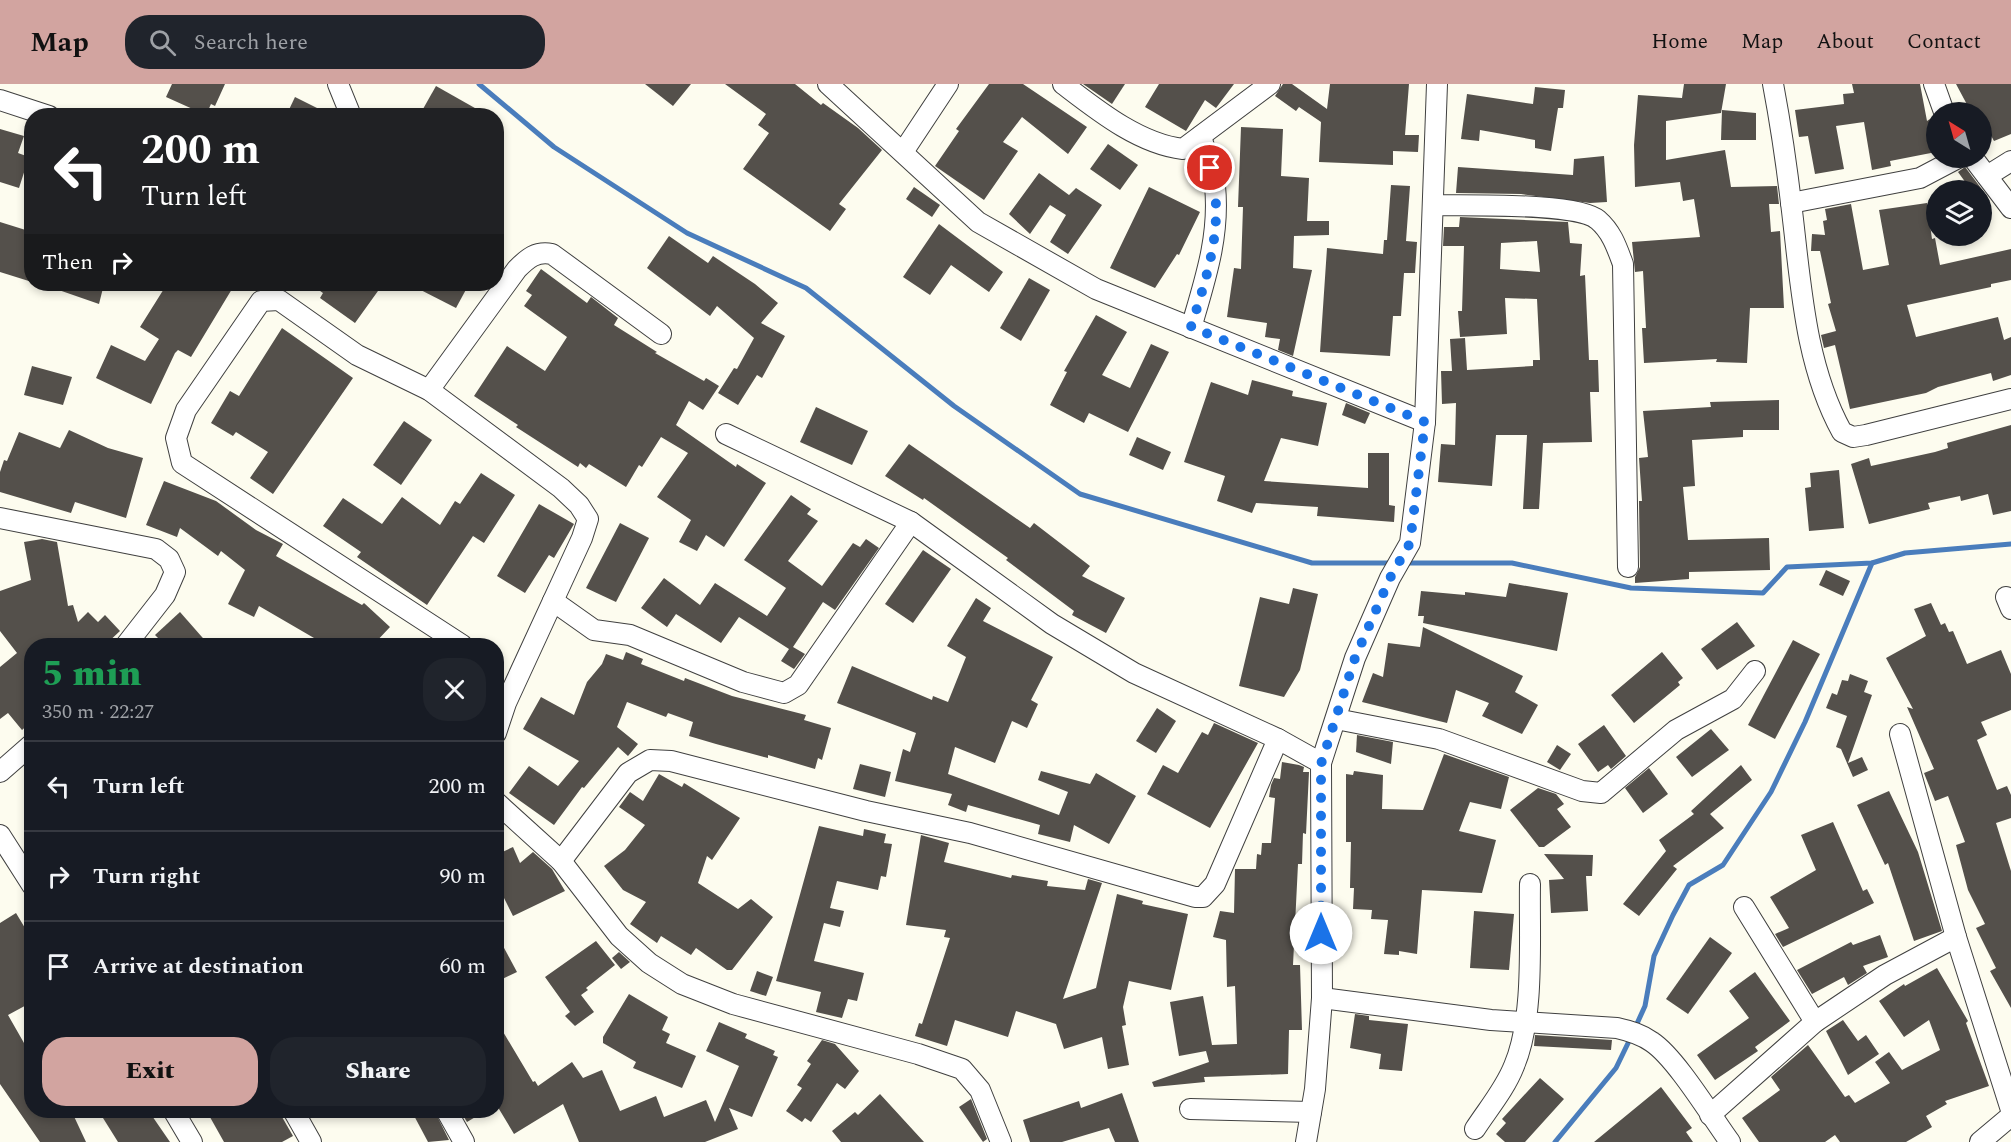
<!DOCTYPE html>
<meta charset="utf-8">
<style>
body{margin:0;font-family:Spectral,serif;background:#20242c;color:#f1f3f6;height:100vh;display:flex;flex-direction:column;font-size:22px;white-space:nowrap}
*{box-sizing:border-box;margin:0}
p{font-size:20px;color:#9ea1a6}
.icon{flex:none;width:33px;height:33px;fill:none;stroke:currentColor;stroke-width:2;stroke-linecap:round;stroke-linejoin:round}
.map{position:relative;flex:1;overflow:hidden}
.drawer{position:absolute;left:24px;top:554px;width:480px;height:480px;display:flex;flex-direction:column;background:#171b24;border-radius:24px;box-shadow:0 3px 9px #0003}
.drawer>*{flex:none}
.top-card{position:absolute;left:24px;top:24px;width:480px;height:183px;border-radius:24px;box-shadow:0 3px 9px #0003;background:#202124;color:#fff;overflow:hidden}
.needle{width:39px;rotate:323deg}
.controls{position:absolute;left:1926px;top:18px;display:grid;gap:12px}
.controls a{display:grid;place-items:center;width:66px;height:66px;border-radius:50%;background:#171b24;box-shadow:0 3px 9px #0003;font-size:30px}
.pin{position:absolute;display:grid;place-items:center;width:51px;height:51px;color:#fff;margin:-26px;border:3px solid #fff;border-radius:50%;box-shadow:0 2px 6px #0007}
.me{position:absolute;width:66px;margin:-33px;rotate:0deg;stroke-linejoin:round;filter:drop-shadow(0 0 4px #0008)}
.turn{display:flex;align-items:center;gap:21px;height:126px;padding:0 18px;font-size:27px}
.turn .icon{width:78px;height:78px;stroke-width:2.5}
.turn b{display:block;font-size:42px;line-height:51px}
.then{display:flex;align-items:center;height:57px;padding:0 18px;background:#0003;gap:12px;font-size:22px}
.round{display:grid;place-items:center;flex:none;width:63px;height:63px;border-radius:24px;background:#20242c}
.summary{display:flex;align-items:center;justify-content:space-between;height:102px;padding:0 18px}
h1{font-size:36px;font-weight:800;line-height:45px;color:#1e9e55}
.cta{display:flex;gap:12px;margin-top:auto;padding:12px 18px}
.cta a{flex:1;height:69px;border-radius:24px;background:#d2a4a0;color:#111;font-size:24px;font-weight:800;line-height:69px;text-align:center}
.cta a+a{background:#20242c;color:#f1f3f6}
ul{padding:0;list-style:none}
li{display:flex;align-items:center;gap:18px;height:90px;padding:0 18px;border-top:2px solid #363941}
li div{flex:1}
li b{display:block;font-size:22px}
li em{font-style:normal}
header{display:flex;align-items:center;gap:36px;box-sizing:border-box;height:84px;padding:0 30px;background:#d2a4a0;color:#111}
header strong{font-size:28px}
nav{display:flex;gap:33px;margin-inline-start:auto;font-size:21px}
.search{width:420px;height:54px;background:#20242c;display:flex;align-items:center;gap:15px;box-sizing:border-box;padding:0 21px;border-radius:24px;color:#9ea1a6;font-size:22px}
.map>svg:first-child{display:block}
.lines{fill:none;stroke-linecap:round;stroke-linejoin:round}
.stream{stroke:#4a7dbc;stroke-width:5}
.building{fill:#54504b;fill-rule:evenodd}
.minor-casing{stroke:#404040;stroke-width:22}
.minor{stroke:#fff;stroke-width:20}
.route{stroke:#1a73e8;stroke-width:10;stroke-dasharray:0 18}
</style>
<header>
<strong>Map</strong>
<div class="search"><svg class="icon" aria-label="search" viewBox="0 0 24 24"><circle cx="10" cy="10" r="6"/><path d="M15 15l6 6"/></svg>Search here</div>
<nav><a>Home</a><a>Map</a><a>About</a><a>Contact</a></nav>
</header>
<div class="map">
<svg width="2011" height="1058" viewBox="0 0 2011 1058">
<rect width="100%" height="100%" fill="#fdfcef"/>
<g class="lines">
<!-- stream -->
<g class="stream">
<polyline points="479,0 554,63 687,149 806,204 954,322 1080,410 1312,479 1394,479"/>
<polyline points="1404,479 1512,479 1631,504 1763,509 1787,483 1872,479 1905,469 2011,460"/>
<polyline points="1635,944 1645,922 1654,872 1673,831 1689,801 1723,781 1771,708 1805,638 1872,479"/>
<polyline points="1555,1058 1616,984 1631,953"/>
</g>
</g>
<!-- building -->
<g class="building">
<polygon points="172,0 225,0 215,22 211,20 206,31 166,13"/>
<polygon points="645,0 691,0 673,22"/>
<polygon points="725,0 795,0 821,21 823,19 858,44 882,66 839,120 846,125 830,147 743,85 769,49 758,41 766,30"/>
<polygon points="989,0 1023,0 1087,43 1068,70 1022,33 1003,58 1018,67 984,116 935,82 959,47 956,45"/>
<polygon points="1083,0 1125,0 1112,20"/>
<polygon points="1159,0 1234,0 1216,24 1205,16 1186,47 1145,23"/>
<polygon points="1283,0 1292,0 1327,25 1330,0 1409,0 1405,51 1419,51 1418,68 1393,67 1393,81 1319,78 1321,38 1299,23 1296,27 1275,12"/>
<polygon points="1684,0 1726,0 1721,29 1666,37 1666,76 1725,66 1731,103 1777,102 1779,120 1769,120 1771,148 1780,147 1784,224 1750,224 1747,279 1716,278 1717,275 1644,279 1642,244 1646,244 1643,187 1635,188 1632,158 1700,153 1694,115 1683,117 1680,98 1635,103 1634,61 1638,11 1682,14"/>
<polygon points="1852,0 1920,0 1927,37 1933,33 1936,37 1936,68 1890,77 1891,82 1872,86 1864,38 1836,42 1844,85 1815,90 1808,52 1799,53 1795,26 1844,20 1843,10 1854,9"/>
<polygon points="1956,0 2011,0 2011,50 1994,57 1982,35 1982,28 1971,28"/>
<polygon points="436,2 489,32 419,32"/>
<polygon points="1535,3 1565,6 1563,24 1558,24 1551,67 1535,64 1535,56 1480,46 1479,57 1461,55 1467,10 1533,20"/>
<polygon points="295,13 333,32 286,32"/>
<polygon points="1722,26 1756,29 1756,56 1721,56"/>
<polygon points="1241,43 1283,45 1281,92 1309,94 1307,137 1329,137 1329,151 1294,152 1293,184 1312,186 1293,272 1278,266 1280,255 1265,253 1267,239 1227,233 1234,184 1241,185 1243,123 1238,123"/>
<polygon points="0,45 24,52 18,69 29,73 19,104 0,98"/>
<polygon points="1108,60 1138,81 1120,106 1090,85"/>
<polygon points="1604,72 1607,118 1590,119 1521,110 1456,109 1458,83 1573,91 1574,75"/>
<polygon points="1965,83 1984,108 1988,117 1982,121 1982,106 1971,106 1958,88"/>
<polygon points="1039,89 1069,111 1076,104 1102,121 1068,170 1050,158 1066,131 1050,121 1030,150 1009,130"/>
<polygon points="1391,101 1410,102 1406,157 1417,158 1415,189 1404,189 1401,232 1393,232 1390,272 1320,268 1327,164 1383,170 1384,156 1387,156"/>
<polygon points="914,103 940,121 932,133 906,115"/>
<polygon points="1149,103 1200,128 1179,171 1177,170 1155,204 1110,184"/>
<polygon points="1927,119 1932,155 1935,154 1940,181 2011,165 2011,196 1991,200 1991,203 1907,221 1916,253 1998,233 2004,256 2011,253 2011,291 1993,297 1991,289 1938,303 1926,309 1850,325 1835,261 1824,264 1821,251 1836,247 1828,220 1831,219 1820,167 1811,167 1812,150 1825,151 1823,137 1827,136 1825,125 1851,120 1863,186 1889,181 1879,126"/>
<path d="M1460,133L1568,138L1570,159L1582,160L1580,192L1585,191L1589,276H1598L1599,308H1590L1592,358L1543,359L1539,425H1523L1527,351H1496L1492,402L1438,398L1441,360L1455,361L1456,319L1442,320L1441,287H1452L1450,255L1465,254L1467,286L1533,282V276H1540L1537,215L1505,214L1507,250L1460,253L1458,227H1462L1464,162H1443L1444,143H1459ZM1537,157L1540,188L1500,185L1501,159Z"/>
<polygon points="0,138 32,148 32,198 0,188"/>
<polygon points="939,140 1003,188 989,208 951,181 930,211 903,193"/>
<polygon points="669,152 708,179 713,172 755,200 778,219 761,239 785,252 762,294 757,291 738,321 718,309 734,284 737,285 754,254 717,222 710,232 647,184"/>
<polygon points="541,185 587,219 591,213 618,234 614,241 657,268 655,269 704,297 706,294 719,302 703,326 689,317 676,341 736,383 737,380 766,399 724,463 706,451 697,467 679,458 691,436 657,413 688,369 661,353 642,383 639,381 626,403 589,380 586,384 580,379 578,383 516,343 518,341 474,312 507,262 545,287 567,253 524,222 532,211 526,207"/>
<polygon points="1029,194 1050,206 1021,257 1000,244"/>
<polygon points="53,200 104,200 99,220 53,204"/>
<polygon points="167,200 235,200 191,273 178,266 175,269 151,320 96,294 111,261 145,277 159,255 140,243"/>
<polygon points="310,200 383,200 355,239 320,214 323,209"/>
<polygon points="409,200 469,200 456,224"/>
<polygon points="1096,231 1127,248 1102,291 1130,304 1151,260 1169,268 1128,348 1089,329 1084,339 1050,321 1067,288 1064,287"/>
<polygon points="282,244 353,294 273,410 250,394 268,368 236,348 233,352 211,339 230,307 239,312"/>
<polygon points="32,282 72,293 63,321 24,311"/>
<polygon points="1252,296 1293,307 1292,312 1327,319 1318,362 1281,354 1264,397 1368,404 1368,369 1389,369 1389,421 1395,422 1394,438 1317,432 1318,423 1256,419 1252,429 1217,417 1225,392 1184,378 1211,298 1248,311"/>
<polygon points="1779,316 1779,346 1743,346 1743,353 1692,356 1695,402 1683,403 1688,456 1769,454 1770,486 1689,488 1689,495 1635,499 1635,493 1640,483 1639,417 1642,417 1639,374 1648,373 1643,327 1711,323 1710,318"/>
<polygon points="1346,319 1370,329 1365,340 1342,331"/>
<polygon points="816,323 868,347 852,381 800,358"/>
<polygon points="404,337 432,356 401,401 373,381"/>
<polygon points="2011,341 2011,427 1993,431 1988,410 1961,417 1960,412 1928,419 1930,425 1869,440 1851,380 1869,374 1871,382 1935,368 1948,364 1947,359"/>
<polygon points="69,346 108,364 143,374 126,434 75,418 71,429 0,408 0,388 4,376 7,377 19,348 60,364"/>
<polygon points="1137,353 1171,368 1163,386 1129,371"/>
<polygon points="909,360 1030,444 1034,439 1090,482 1082,492 1125,514 1106,549 1072,531 1074,527 1006,476 1008,474 924,414 923,416 885,392"/>
<polygon points="1839,386 1844,444 1809,447 1805,404 1811,403 1810,389"/>
<polygon points="481,389 515,411 484,459 473,452 427,521 357,473 361,468 323,442 343,414 382,440 402,413 440,441 455,417 460,420"/>
<polygon points="164,397 216,417 256,446 283,460 276,472 362,521 364,519 390,543 373,561 306,561 314,554 259,522 254,533 228,520 245,486 221,467 218,472 180,444 177,453 146,441"/>
<polygon points="791,411 811,425 807,430 818,437 788,477 822,502 853,459 860,463 866,455 879,464 835,526 823,518 793,563 805,570 794,585 781,577 789,565 739,533 721,559 676,530 667,543 641,524 664,494 700,521 715,499 767,532 786,504 744,476"/>
<polygon points="539,420 574,440 554,474 549,471 525,509 497,492"/>
<polygon points="620,439 649,454 616,518 586,504"/>
<polygon points="42,455 57,458 68,522 73,521 78,538 88,528 98,538 105,531 120,547 105,561 32,561 32,637 22,646 8,629 0,635 0,583 17,569 0,547 0,507 31,496 24,458"/>
<polygon points="923,466 951,485 913,539 885,520"/>
<polygon points="1826,486 1850,497 1843,512 1819,501"/>
<polygon points="1509,499 1568,509 1557,567 1423,539 1424,532 1418,532 1421,507 1465,511 1465,508 1506,513"/>
<polygon points="1293,504 1318,510 1300,586 1284,613 1239,602 1260,513 1289,520"/>
<polygon points="976,514 991,524 983,537 1053,573 1031,616 1038,620 1027,644 1012,637 995,679 955,663 948,690 1059,731 1068,708 1038,696 1041,687 1090,700 1096,689 1136,712 1109,760 1074,741 1070,758 1038,750 1040,741 968,721 966,728 948,721 952,710 895,697 903,665 910,668 916,649 837,619 852,582 932,616 933,612 948,618 966,573 947,562"/>
<polygon points="1931,519 1941,541 1945,539 1949,548 1953,547 1967,580 2001,566 2011,590 2011,626 1981,638 1987,651 1977,656 1997,706 2007,702 2011,711 2011,734 1996,739 2011,787 2011,924 1990,887 1996,884 1976,844 1985,840 1968,806 1956,761 1965,758 1948,712 1935,717 1924,689 1934,685 1907,623 1913,625 1886,574 1926,552 1914,525"/>
<polygon points="180,528 209,561 165,561 155,551"/>
<polygon points="1737,538 1755,562 1717,586 1701,565"/>
<polygon points="1423,543 1523,592 1515,608 1538,621 1522,650 1482,632 1489,619 1456,606 1447,639 1362,618 1373,589 1383,593 1388,559 1420,563"/>
<polygon points="1793,556 1820,570 1775,655 1748,641"/>
<polygon points="626,568 643,575 641,580 684,597 685,594 732,612 806,631 804,636 831,644 822,676 818,674 815,685 768,671 768,674 716,660 689,652 693,638 668,629 666,633 627,618 617,643 638,660 628,672 618,663 584,704 582,703 554,741 509,709 529,682 558,702 579,677 523,645 541,613 574,631 587,598 602,580 606,570 623,576"/>
<polygon points="1662,568 1683,594 1678,598 1680,601 1634,639 1611,611"/>
<polygon points="1850,590 1868,597 1864,608 1872,611 1848,679 1862,673 1868,686 1853,693 1841,665 1836,663 1847,632 1826,624 1832,609 1837,611 1842,596 1848,597"/>
<polygon points="1157,624 1176,637 1156,669 1136,657"/>
<polygon points="1214,639 1258,659 1210,744 1147,710 1163,681 1178,689 1202,648 1208,651"/>
<polygon points="1604,641 1626,672 1611,685 1608,681 1598,688 1578,660"/>
<polygon points="1711,645 1729,666 1692,693 1676,673"/>
<polygon points="1357,651 1393,658 1391,680 1356,668"/>
<polygon points="1557,661 1571,670 1560,686 1547,678"/>
<polygon points="1444,670 1509,693 1501,725 1470,718 1459,747 1496,756 1482,809 1422,806 1417,870 1399,867 1399,871 1384,870 1388,836 1371,835 1372,826 1353,825 1354,804 1350,804 1351,758 1346,758 1346,690 1353,691 1354,687 1383,691 1382,725 1423,726"/>
<polygon points="1282,678 1299,681 1304,683 1303,688 1309,688 1306,750 1303,749 1302,780 1298,780 1293,881 1300,881 1302,946 1289,946 1288,990 1204,993 1205,998 1154,1003 1152,998 1209,978 1206,967 1179,972 1170,918 1203,912 1212,961 1237,960 1235,902 1227,903 1226,856 1213,853 1220,827 1234,829 1235,785 1256,785 1257,770 1261,771 1262,759 1271,759 1275,714 1269,713 1271,701 1274,694 1280,695"/>
<polygon points="860,680 891,688 885,713 853,705"/>
<polygon points="1741,681 1752,696 1710,730 1724,744 1673,782 1677,785 1639,832 1623,820 1666,767 1659,756 1694,730 1691,727"/>
<polygon points="1649,684 1668,710 1643,729 1625,704"/>
<polygon points="659,690 682,703 684,699 740,734 712,776 707,772 698,799 738,825 751,815 773,833 732,886 727,886 696,864 691,871 661,852 657,859 630,840 646,818 623,806 604,782 625,766 645,741 619,723 630,708 643,717"/>
<polygon points="1538,704 1556,710 1564,720 1557,725 1571,743 1544,763 1539,763 1510,726"/>
<polygon points="1889,707 1918,768 1942,847 1914,857 1888,779 1885,781 1857,721"/>
<polygon points="1833,738 1863,807 1867,805 1874,819 1783,863 1775,850 1789,844 1770,813 1816,786 1801,751"/>
<polygon points="819,742 863,752 864,745 886,750 884,759 892,760 886,793 881,792 878,806 837,797 830,824 844,827 840,843 824,839 814,877 864,889 857,917 848,915 842,934 816,928 821,908 776,897"/>
<polygon points="921,751 949,759 944,778 1011,794 1012,791 1048,797 1047,802 1085,806 1088,795 1102,799 1063,915 1096,904 1117,810 1143,817 1142,820 1188,830 1171,906 1129,897 1123,923 1126,941 1122,942 1129,981 1108,985 1102,953 1064,965 1056,940 1016,927 1008,953 955,936 947,962 915,952 919,939 922,940 950,854 944,853 946,846 906,841"/>
<polygon points="513,763 520,779 533,768 552,785 565,807 513,832 496,798 496,771"/>
<polygon points="1544,770 1593,771 1592,792 1586,792 1588,827 1551,829 1549,796 1564,795"/>
<polygon points="1474,827 1514,830 1509,886 1470,884"/>
<polygon points="16,829 25,844 32,840 32,918 8,931 32,973 32,1026 71,1026 86,1058 40,1058 0,1000 0,839"/>
<polygon points="496,849 517,888 496,898"/>
<polygon points="1880,851 1888,873 1863,882 1867,889 1848,901 1844,893 1812,910 1797,886 1851,858 1853,861"/>
<polygon points="1710,853 1732,869 1688,930 1666,915"/>
<polygon points="596,857 615,881 586,904 588,906 581,911 594,928 575,942 565,932 570,928 545,893"/>
<polygon points="619,868 630,878 621,885 612,874"/>
<polygon points="1937,884 1968,937 1966,939 1989,1002 1945,1017 1947,1020 1926,1032 1932,1043 1906,1058 1840,1058 1835,1051 1825,1058 1759,1058 1742,1034 1780,1006 1771,993 1808,961 1845,1013 1849,1011 1855,1019 1890,999 1875,978 1889,968 1902,986 1940,966 1929,936 1904,953 1879,917 1904,900 1905,902"/>
<polygon points="757,887 773,893 766,912 750,907"/>
<polygon points="1755,888 1790,937 1755,963 1758,967 1715,996 1697,971 1749,934 1729,907"/>
<polygon points="629,910 668,933 662,946 670,950 666,959 696,972 682,1004 633,984 636,978 603,959 603,953"/>
<polygon points="1355,930 1369,932 1369,936 1408,940 1402,987 1379,985 1381,970 1350,964"/>
<polygon points="496,936 533,998 535,997 538,1002 572,978 583,994 602,986 620,1027 656,1012 664,1033 706,1016 715,1038 739,982 706,967 719,938 747,950 745,954 775,967 773,971 778,973 752,1033 729,1024 738,1045 705,1058 579,1058 563,1020 514,1050 496,1020"/>
<polygon points="1843,936 1858,957 1866,951 1879,970 1848,991 1826,947"/>
<polygon points="1535,951 1612,956 1611,966 1534,962"/>
<polygon points="822,956 835,960 859,987 845,1005 837,999 811,1038 805,1034 802,1038 786,1027 802,1004 797,1001 811,980 807,977"/>
<polygon points="1540,994 1564,1015 1525,1058 1505,1058 1496,1050 1506,1039 1502,1035"/>
<polygon points="1661,1003 1692,1044 1686,1048 1693,1058 1594,1058"/>
<polygon points="1122,1009 1139,1058 1115,1058 1109,1044 1062,1058 1030,1058 1023,1036 1079,1017 1081,1024"/>
<polygon points="880,1010 924,1058 841,1058 832,1047 855,1028 858,1031"/>
<polygon points="971,1015 987,1055 983,1058 959,1023"/>
<polygon points="98,1026 148,1026 170,1058 118,1058"/>
<polygon points="206,1026 278,1026 293,1052 282,1058 224,1058"/>
<polygon points="411,1026 434,1026 449,1056 428,1058"/>
<polygon points="460,1026 487,1026 467,1038"/>
</g>
<g class="lines">
<!-- minor casing -->
<g class="minor-casing">
<g id="minor">
<polyline points="338,0 351,32"/>
<polyline points="828,0 978,138 1096,205 1425,338"/>
<path d="M1063,0C1097,26 1139,60 1183,65L1270,0"/>
<path d="M1773,0C1781,42 1787,84 1792,127C1801,201 1805,281 1842,348L1853,353L1866,351L2011,315"/>
<polyline points="1934,0 1944,28"/>
<polyline points="0,16 49,32"/>
<polyline points="903,68 948,0"/>
<polyline points="1973,74 2011,124"/>
<polyline points="1987,92 2011,77"/>
<polyline points="1791,119 1920,94 1958,74"/>
<path d="M1433,121C1465,122 1578,118 1598,136C1612,148 1617,164 1623,180L1628,483"/>
<path d="M1191,244C1205,196 1220,152 1215,102C1213,85 1205,68 1201,52"/>
<path d="M429,306L517,185C528,174 536,167 552,170L661,250"/>
<polyline points="726,350 911,438 1052,540 1134,589 1278,655 1321,679"/>
<polyline points="0,434 156,465 169,475 175,488 165,511 126,561"/>
<polyline points="2006,513 2011,525"/>
<polyline points="553,517 594,546 630,551 743,598 784,609 798,601 911,438"/>
<polyline points="462,561 182,379 176,354 186,326 261,217 279,216 357,271 429,306 561,404 579,421 588,435 582,454 506,619 496,649"/>
<polyline points="1336,635 1439,655 1582,707 1601,709 1676,646 1733,615 1755,587"/>
<polyline points="1900,650 1956,853 2011,1026"/>
<polyline points="0,688 32,660"/>
<polyline points="496,718 561,777 619,852 649,879 682,900 733,920 918,970 962,985 980,1006 1001,1058"/>
<polyline points="0,751 32,801"/>
<polyline points="561,777 628,689 650,676 671,677 866,727 970,749 1195,813 1203,813 1215,800 1278,655"/>
<polyline points="1744,823 1815,938"/>
<path d="M1322,914L1491,936L1617,944C1630,947 1641,950 1652,958C1676,974 1711,1032 1730,1058"/>
<polyline points="1190,1025 1311,1028"/>
<polyline points="173,1026 192,1058"/>
<polyline points="293,1026 311,1058"/>
<polyline points="446,1026 464,1058"/>
<polyline points="1710,1031 1815,938 1885,891 1956,853"/>
<path d="M1475,1045C1488,1025 1505,1005 1514,982C1535,933 1529,854 1530,800"/>
<polyline points="1306,1058 1315,1005 1322,914 1321,679 1355,574 1390,494 1410,459 1425,338 1437,0"/>
<polyline points="1980,1058 2011,1032"/>
</g>
</g>
<!-- minor -->
<use href="#minor" class="minor"/>
</g>
<g class="lines">
<!-- route -->
<path class="route" d="M1210,84C1226,138 1207,192 1191,243L1425,338L1410,459L1390,494L1355,574L1321,680V849"/>
</g>
</svg>
<div class="controls">
<a><svg class="needle" viewBox="-14 -14 28 28"><path d="M0-13l5 13h-10z" fill="#e53935"/><path d="M0 13l5-13h-10z" fill="#9ea1a6"/></svg></a>
<a><svg class="icon" aria-label="layers" viewBox="0 0 24 24"><path d="M12 4l9 5-9 5-9-5zM3 14l9 5 9-5"/></svg></a>
</div>
<div class="pin" style="left:1210px;top:84px;background:#d93025"><svg class="icon" aria-label="arrive" viewBox="0 0 24 24"><path d="M6 21V4h12l-3 4 3 4H6"/></svg></div>
<svg class="me" style="left:1321px;top:849px" viewBox="-20 -20 40 40"><circle r="19" fill="#fff"/><path d="M0-13L10 11 0 6-10 11z" fill="#1a73e8"/></svg>
<div class="top-card">
<div class="turn"><svg class="icon" aria-label="left" viewBox="0 0 24 24"><path d="M17 20v-9H6M10 6l-5 5 5 5"/></svg><div><b>200 m</b>Turn left</div></div>
<div class="then">Then<svg class="icon" aria-label="right" viewBox="0 0 24 24"><path d="M7 20v-9h11M14 6l5 5-5 5"/></svg></div>
</div>
<section class="drawer">
<div class="summary"><div><h1>5 min</h1><p>350 m · 22:27</p></div><a class="round"><svg class="icon" aria-label="close" viewBox="0 0 24 24"><path d="M6 6l12 12M18 6L6 18"/></svg></a></div>
<ul>
<li><svg class="icon" aria-label="left" viewBox="0 0 24 24"><path d="M17 20v-9H6M10 6l-5 5 5 5"/></svg><div><b>Turn left</b></div><em>200 m</em></li>
<li><svg class="icon" aria-label="right" viewBox="0 0 24 24"><path d="M7 20v-9h11M14 6l5 5-5 5"/></svg><div><b>Turn right</b></div><em>90 m</em></li>
<li><svg class="icon" aria-label="arrive" viewBox="0 0 24 24"><path d="M6 21V4h12l-3 4 3 4H6"/></svg><div><b>Arrive at destination</b></div><em>60 m</em></li>
</ul>
<div class="cta"><a>Exit</a><a>Share</a></div>
</section>
</div>
